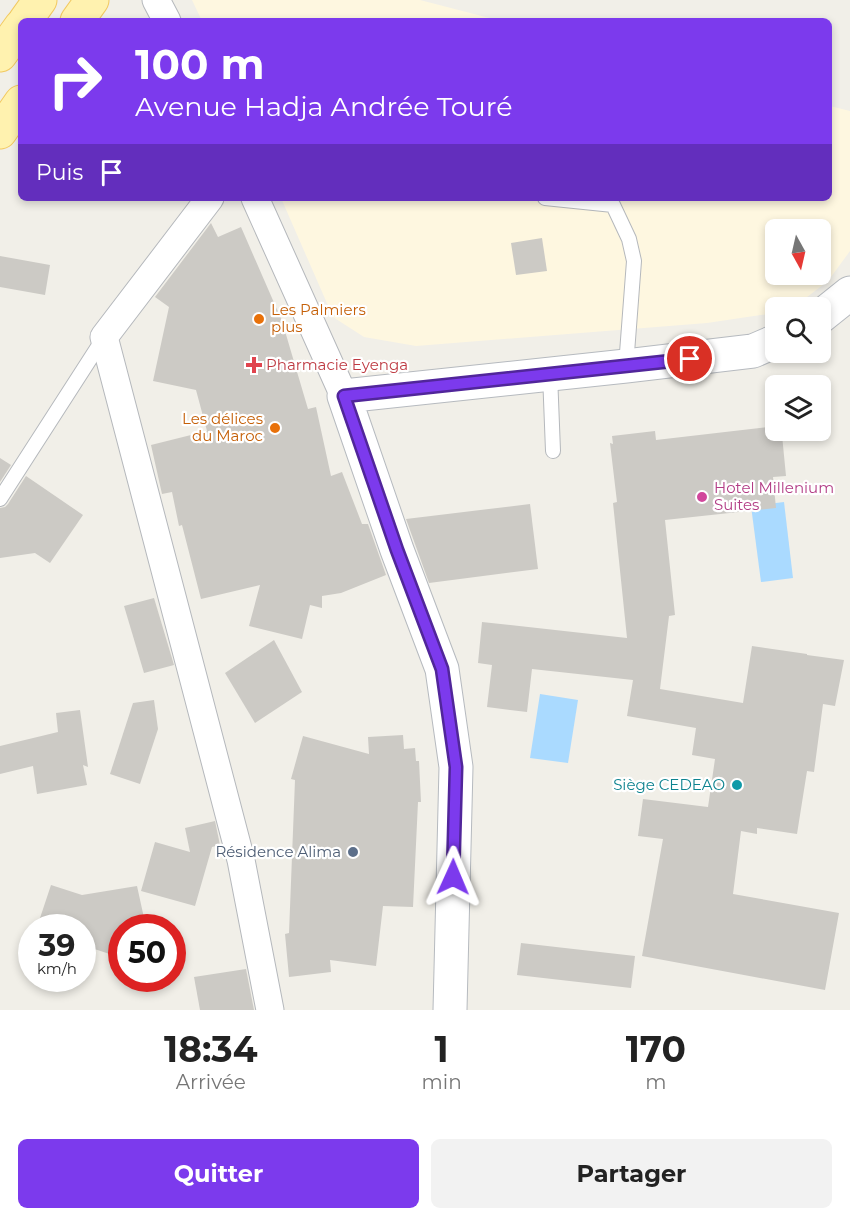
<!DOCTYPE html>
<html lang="fr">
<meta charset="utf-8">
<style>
body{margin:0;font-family:Montserrat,sans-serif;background:#f2f2f2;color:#222;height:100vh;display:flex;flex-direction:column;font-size:22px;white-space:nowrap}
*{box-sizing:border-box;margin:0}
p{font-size:20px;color:#767676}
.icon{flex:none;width:33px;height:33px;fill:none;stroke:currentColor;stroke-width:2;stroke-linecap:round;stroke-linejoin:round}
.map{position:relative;height:1010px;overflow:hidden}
.panel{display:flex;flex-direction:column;background:#fff;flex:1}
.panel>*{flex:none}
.banner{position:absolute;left:18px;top:18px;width:814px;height:183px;border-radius:9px;box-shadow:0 3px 9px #0003;background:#7c3aed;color:#fff;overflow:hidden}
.needle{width:39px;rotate:172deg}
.tools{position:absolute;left:765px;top:219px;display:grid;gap:12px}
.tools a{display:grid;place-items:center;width:66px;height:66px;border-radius:9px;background:#fff;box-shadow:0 3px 9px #0003;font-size:30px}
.speed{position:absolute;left:18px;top:914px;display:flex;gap:12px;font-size:30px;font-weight:700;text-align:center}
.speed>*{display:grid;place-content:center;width:78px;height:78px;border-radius:50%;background:#fff;box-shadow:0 3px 9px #0003;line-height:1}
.speed small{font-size:15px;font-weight:400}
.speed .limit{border:9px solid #d22;background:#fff;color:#111}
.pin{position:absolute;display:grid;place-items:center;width:51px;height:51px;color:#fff;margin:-26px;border:3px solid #fff;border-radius:50%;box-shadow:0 2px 6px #0007}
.me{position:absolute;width:66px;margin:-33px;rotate:1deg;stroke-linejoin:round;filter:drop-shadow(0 0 4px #0008)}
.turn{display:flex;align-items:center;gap:21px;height:126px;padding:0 18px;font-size:27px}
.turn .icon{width:78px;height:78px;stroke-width:2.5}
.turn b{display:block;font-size:42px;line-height:51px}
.then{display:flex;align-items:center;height:57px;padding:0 18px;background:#0003;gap:12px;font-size:22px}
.eta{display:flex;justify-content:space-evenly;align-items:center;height:102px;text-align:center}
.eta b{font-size:36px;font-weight:700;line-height:42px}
.primary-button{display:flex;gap:12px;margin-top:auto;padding:12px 18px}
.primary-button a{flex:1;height:69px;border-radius:9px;background:#7c3aed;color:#fff;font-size:24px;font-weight:700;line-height:69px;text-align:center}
.primary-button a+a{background:#f2f2f2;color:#222}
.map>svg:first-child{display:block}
.commercial{fill:#fef7e0;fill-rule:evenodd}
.water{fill:#aadaff}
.building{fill:#cccac5}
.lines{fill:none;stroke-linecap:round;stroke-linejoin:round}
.service-casing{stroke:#b5b8bc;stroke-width:16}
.minor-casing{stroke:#b5b8bc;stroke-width:29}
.secondary-casing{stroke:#b6babf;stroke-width:35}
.primary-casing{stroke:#f2c960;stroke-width:35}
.service{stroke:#fff;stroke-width:14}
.minor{stroke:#fff;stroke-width:27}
.secondary{stroke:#fff;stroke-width:33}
.primary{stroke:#fff2af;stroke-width:33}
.route-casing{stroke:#51269a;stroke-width:15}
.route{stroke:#7c3aed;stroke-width:10}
.food-dot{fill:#e8710a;stroke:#fff;stroke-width:2}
.health-dot{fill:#e0444e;stroke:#fff;stroke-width:2}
.hotel-dot{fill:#d1479c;stroke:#fff;stroke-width:2}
.culture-dot{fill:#0f9aa8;stroke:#fff;stroke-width:2}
.service-dot{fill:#5c6f8a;stroke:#fff;stroke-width:2}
.labels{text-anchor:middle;stroke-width:4.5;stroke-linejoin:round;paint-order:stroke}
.food-label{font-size:15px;fill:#c56008;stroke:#fff;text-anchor:start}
.health-label{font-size:15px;fill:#be3a42;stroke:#fff;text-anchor:start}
.hotel-label{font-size:15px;fill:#b23c85;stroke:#fff;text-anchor:start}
.culture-label{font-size:15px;fill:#0d838f;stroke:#fff;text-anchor:end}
.service-label{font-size:15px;fill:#4e5e75;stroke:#fff;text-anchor:end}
</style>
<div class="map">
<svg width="850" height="1010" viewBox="0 0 850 1010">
<rect width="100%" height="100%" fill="#f1efe8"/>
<!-- commercial -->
<g class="commercial">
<polygon points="192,0 420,0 501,21 202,21"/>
<path d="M830,106L850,111V251L828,281L794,307L776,308L775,313L707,323L416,346L364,337L333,317L281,198H830ZM776,230H820V274H776Z"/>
</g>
<!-- water -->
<g class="water">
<polygon points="784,502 793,578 761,582 751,506"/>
<polygon points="540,694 578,700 568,763 530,758"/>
</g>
<!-- building -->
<g class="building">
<polygon points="211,223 218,237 241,227 282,321 308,409 316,407 331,476 342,472 362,524 368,524 386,575 341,593 322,596 322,608 310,605 302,639 249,626 260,585 201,599 182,525 179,526 172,492 162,494 151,445 207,431 196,390 153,381 169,307 155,297"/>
<polygon points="542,238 547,271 516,275 511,243"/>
<polygon points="0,256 50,265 45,295 0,287"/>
<polygon points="768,427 769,436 782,435 786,476 773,477 776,508 665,520 675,615 669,616 660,689 743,703 752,646 807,654 807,655 844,660 835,706 823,704 814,772 807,771 797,834 757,828 757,834 741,831 733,894 839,913 825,990 642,956 663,839 638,836 643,799 708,807 715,759 692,755 696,728 627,716 633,680 532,669 527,712 487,707 492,665 478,663 482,622 627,638 613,503 617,502 610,443 613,444 612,436 655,431 656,440"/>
<polygon points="0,458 11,465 0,482"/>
<polygon points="26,476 83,515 50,563 35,553 0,558 0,508 5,507 8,504"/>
<polygon points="530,504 538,569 429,583 406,519"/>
<polygon points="154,598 174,665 144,673 124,606"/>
<polygon points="274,640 302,692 255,723 225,673"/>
<polygon points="154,700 158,729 140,784 110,774 133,703"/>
<polygon points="80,710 88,767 83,765 87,785 37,794 33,766 0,774 0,746 58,732 56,713"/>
<polygon points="403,735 404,749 415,748 416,761 419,761 421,802 418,802 413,907 383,906 376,966 330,960 331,972 289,977 285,934 289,933 295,780 291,779 303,736 369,754 368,737"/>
<polygon points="215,821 220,845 212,847 195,906 141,891 155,842 190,852 185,828"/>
<polygon points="51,885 82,895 137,886 146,927 122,927 122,958 82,945 82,927 37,927"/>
<polygon points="521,943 635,956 631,988 517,975"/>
<polygon points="246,969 254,1010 200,1010 194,977"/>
</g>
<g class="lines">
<!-- service casing -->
<g class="service-casing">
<g id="service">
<polyline points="545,198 613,205 629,239 634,261 626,366"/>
<polyline points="550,374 553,451"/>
<polyline points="0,499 103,339"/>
</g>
</g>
<!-- minor casing -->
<g class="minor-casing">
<g id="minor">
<polyline points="156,0 167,21"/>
<polyline points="210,198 104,337 241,860 270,1010"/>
<polyline points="255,198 344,396"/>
</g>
</g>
<!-- secondary casing -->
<g class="secondary-casing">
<g id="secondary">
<polyline points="820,317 850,293"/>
<polyline points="450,1010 456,767 442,669 397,550 344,396 626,366 753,351 776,341"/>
</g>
</g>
<!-- primary casing -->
<g class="primary-casing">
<g id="primary">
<polyline points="25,21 40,0"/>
<polyline points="77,21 92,0"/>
<polyline points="0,55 21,26"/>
<polyline points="0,132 21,102"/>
</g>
</g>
<!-- service -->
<use href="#service" class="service"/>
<!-- minor -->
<use href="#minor" class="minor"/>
<!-- secondary -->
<use href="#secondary" class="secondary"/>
<!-- primary -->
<use href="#primary" class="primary"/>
</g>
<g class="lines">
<!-- route casing -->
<g class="route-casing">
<polyline id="route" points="453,877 456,767 442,669 397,550 344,396 690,359"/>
</g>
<!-- route -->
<use href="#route" class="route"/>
</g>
<!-- markers -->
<g class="food-dot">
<circle cx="259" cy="319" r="6"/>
<circle cx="275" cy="428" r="6"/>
</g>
<path class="health-dot" d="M251 356h6v6h6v6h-6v6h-6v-6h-6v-6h6z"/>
<circle class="hotel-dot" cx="702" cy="497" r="6"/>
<circle class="culture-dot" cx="737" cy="785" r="6"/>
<circle class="service-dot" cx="353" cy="852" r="6"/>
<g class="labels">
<!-- food labels -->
<g class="food-label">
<text x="271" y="315">Les Palmiers<tspan x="271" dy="17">plus</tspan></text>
<text x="263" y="424" text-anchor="end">Les délices<tspan x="263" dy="17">du Maroc</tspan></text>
</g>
<!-- health labels -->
<g class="health-label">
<text x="266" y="370">Pharmacie Eyenga</text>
</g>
<!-- hotel labels -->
<g class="hotel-label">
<text x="714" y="493">Hotel Millenium<tspan x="714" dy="17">Suites</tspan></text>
</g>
<!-- culture labels -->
<g class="culture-label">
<text x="725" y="790">Siège CEDEAO</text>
</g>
<!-- service labels -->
<g class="service-label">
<text x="341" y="857">Résidence Alima</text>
</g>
</g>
</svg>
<div class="tools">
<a><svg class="needle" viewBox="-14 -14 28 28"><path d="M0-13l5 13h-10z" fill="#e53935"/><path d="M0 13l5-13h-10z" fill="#767676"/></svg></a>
<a><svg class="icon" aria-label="search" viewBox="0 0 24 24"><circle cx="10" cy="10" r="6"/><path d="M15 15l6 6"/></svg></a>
<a><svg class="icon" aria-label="layers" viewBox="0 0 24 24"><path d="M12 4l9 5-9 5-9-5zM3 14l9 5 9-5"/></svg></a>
</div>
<div class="speed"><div>39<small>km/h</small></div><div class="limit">50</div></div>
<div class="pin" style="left:690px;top:359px;background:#d93025"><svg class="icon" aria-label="arrive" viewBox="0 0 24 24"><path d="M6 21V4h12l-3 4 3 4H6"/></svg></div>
<svg class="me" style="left:453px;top:877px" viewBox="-20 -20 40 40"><path d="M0-17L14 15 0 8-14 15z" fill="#7c3aed" stroke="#fff" stroke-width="4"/></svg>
<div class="banner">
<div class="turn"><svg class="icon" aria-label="right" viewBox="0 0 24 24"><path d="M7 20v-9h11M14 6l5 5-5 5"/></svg><div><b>100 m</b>Avenue Hadja Andrée Touré</div></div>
<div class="then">Puis<svg class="icon" aria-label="arrive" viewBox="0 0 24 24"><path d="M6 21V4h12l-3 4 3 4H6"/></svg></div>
</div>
</div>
<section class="panel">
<div class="eta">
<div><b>18:34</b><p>Arrivée</p></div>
<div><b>1</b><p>min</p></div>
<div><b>170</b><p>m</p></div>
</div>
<div class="primary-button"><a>Quitter</a><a>Partager</a></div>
</section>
